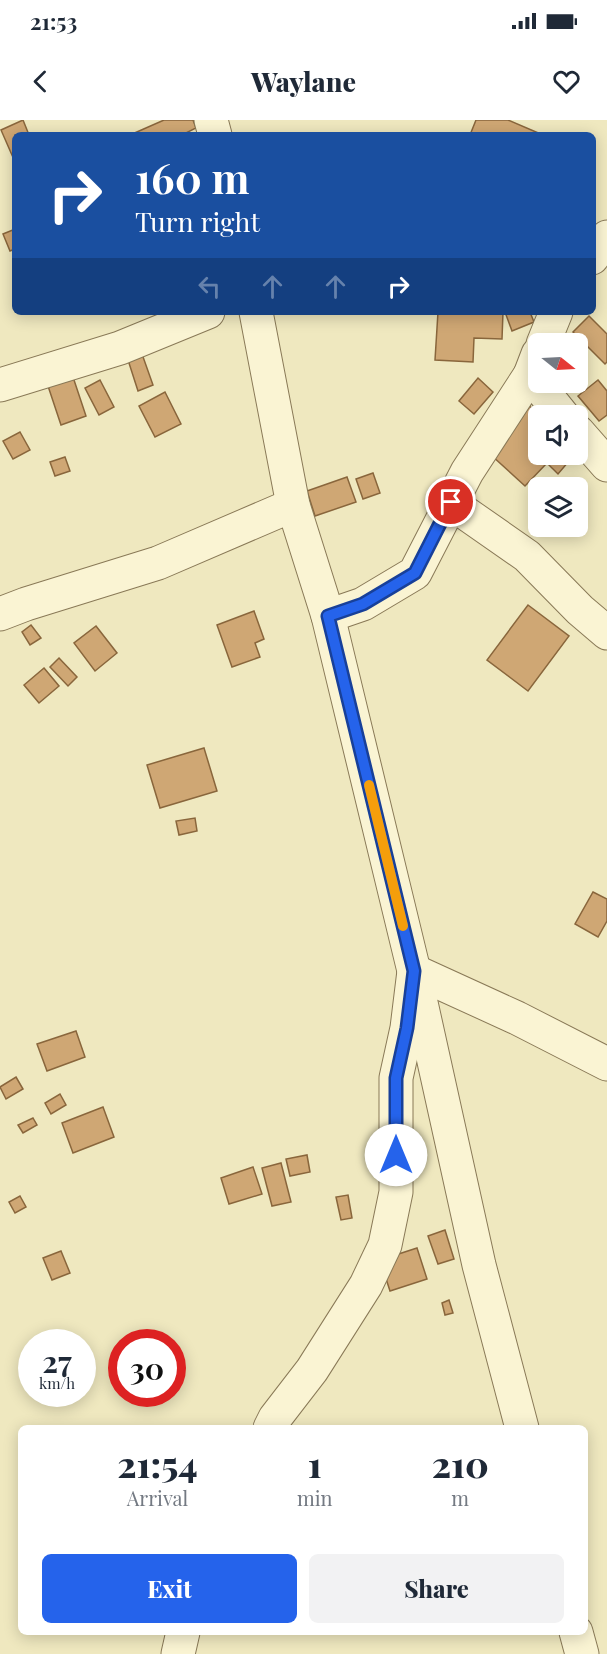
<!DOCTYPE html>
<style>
body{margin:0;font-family:"Playfair Display",serif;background:#f2f2f3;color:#1f2937;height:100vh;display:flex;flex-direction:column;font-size:22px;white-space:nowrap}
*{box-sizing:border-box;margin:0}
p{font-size:20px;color:#747a83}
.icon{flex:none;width:33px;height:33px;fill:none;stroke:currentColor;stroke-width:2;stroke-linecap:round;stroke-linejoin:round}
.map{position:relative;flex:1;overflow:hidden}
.details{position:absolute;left:18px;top:1305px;width:570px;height:210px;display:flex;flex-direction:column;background:#fff;border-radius:9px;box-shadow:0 3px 15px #0003}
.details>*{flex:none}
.top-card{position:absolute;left:12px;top:12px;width:584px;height:183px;border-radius:9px;box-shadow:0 3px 15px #0003;background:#1a4fa0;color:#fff;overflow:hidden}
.needle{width:39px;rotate:108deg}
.tools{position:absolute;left:528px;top:213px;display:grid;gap:12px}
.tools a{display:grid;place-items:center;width:60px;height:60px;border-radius:9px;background:#fff;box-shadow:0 3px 15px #0003;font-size:30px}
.speed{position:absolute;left:18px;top:1209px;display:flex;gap:12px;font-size:30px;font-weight:700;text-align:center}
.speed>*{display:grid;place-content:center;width:78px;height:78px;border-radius:50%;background:#fff;box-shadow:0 3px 15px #0003;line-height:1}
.speed small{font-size:15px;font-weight:400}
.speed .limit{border:9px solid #d22;background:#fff;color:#111}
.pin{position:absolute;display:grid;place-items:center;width:51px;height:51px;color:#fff;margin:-26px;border:3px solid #fff;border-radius:50%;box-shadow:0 2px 6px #0007}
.me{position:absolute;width:66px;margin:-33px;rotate:0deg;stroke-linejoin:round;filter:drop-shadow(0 0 4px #0008)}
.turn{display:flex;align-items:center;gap:21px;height:126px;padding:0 24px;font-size:27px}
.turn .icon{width:78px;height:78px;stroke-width:2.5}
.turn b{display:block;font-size:42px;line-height:51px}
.lanes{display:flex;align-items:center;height:57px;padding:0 24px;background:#0003;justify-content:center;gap:30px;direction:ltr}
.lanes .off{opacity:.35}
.eta{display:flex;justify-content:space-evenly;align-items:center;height:102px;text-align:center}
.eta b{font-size:36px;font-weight:800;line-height:42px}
.action{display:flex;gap:12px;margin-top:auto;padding:12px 24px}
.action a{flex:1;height:69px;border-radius:9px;background:#2563eb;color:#fff;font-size:24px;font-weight:800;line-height:69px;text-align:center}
.action a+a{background:#f2f2f3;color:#1f2937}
.status{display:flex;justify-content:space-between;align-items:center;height:42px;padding:0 30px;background:#fff;direction:ltr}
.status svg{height:16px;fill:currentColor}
header{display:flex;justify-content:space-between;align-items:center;height:78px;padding:0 24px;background:#fff;font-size:27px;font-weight:800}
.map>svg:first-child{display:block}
.building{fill:#cfa774;stroke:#89663c;stroke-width:1.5}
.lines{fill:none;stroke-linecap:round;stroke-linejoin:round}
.minor-casing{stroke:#897957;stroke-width:35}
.minor{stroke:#faf4d3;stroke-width:33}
.route-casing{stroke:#184099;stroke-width:15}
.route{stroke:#2563eb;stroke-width:10}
.slow{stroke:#f59e0b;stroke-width:10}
</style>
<div class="status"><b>21:53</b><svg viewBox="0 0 49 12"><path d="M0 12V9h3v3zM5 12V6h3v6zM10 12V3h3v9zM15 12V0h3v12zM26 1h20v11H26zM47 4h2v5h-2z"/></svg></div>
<header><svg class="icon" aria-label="back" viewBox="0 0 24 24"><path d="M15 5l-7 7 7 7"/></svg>Waylane<svg class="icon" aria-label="heart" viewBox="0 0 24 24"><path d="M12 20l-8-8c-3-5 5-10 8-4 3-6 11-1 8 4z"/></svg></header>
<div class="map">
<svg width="607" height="1534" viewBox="0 0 607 1534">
<rect width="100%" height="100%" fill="#efe8bf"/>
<!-- building -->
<g class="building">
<polygon points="23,0 29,15 15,15 15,42 1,10"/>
<polygon points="164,0 193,0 196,8 182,15 130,15"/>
<polygon points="476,0 508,0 543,15 470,15"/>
<polygon points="15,109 15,129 10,131 3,114"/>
<polygon points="438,192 503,192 502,219 474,218 473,242 435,240"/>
<polygon points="505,192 530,192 534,202 512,211"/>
<polygon points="589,196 607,214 607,242 605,244 573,212"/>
<polygon points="142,234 153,265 138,271 128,240"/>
<polygon points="71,251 86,296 61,305 46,260"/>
<polygon points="478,258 493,272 474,294 459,281"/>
<polygon points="100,260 114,287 99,295 85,268"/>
<polygon points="598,260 607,271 607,295 599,301 578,276"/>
<polygon points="165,272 181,304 155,317 139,286"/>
<polygon points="522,279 540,296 538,334 575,334 558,354 547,343 525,366 480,325"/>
<polygon points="20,312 30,330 13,339 3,321"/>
<polygon points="65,337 70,351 55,356 50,342"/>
<polygon points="373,353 380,373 363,379 356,359"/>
<polygon points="347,357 356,382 315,396 307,371"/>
<polygon points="528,485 569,516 528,571 487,540"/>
<polygon points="254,491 264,519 255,523 260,537 232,547 217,505"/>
<polygon points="31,505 41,518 30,525 22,512"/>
<polygon points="96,506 117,533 95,551 74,523"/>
<polygon points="59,538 77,557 68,566 50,547"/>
<polygon points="44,548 59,566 39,583 24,565"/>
<polygon points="204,628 217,671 160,688 147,645"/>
<polygon points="195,698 197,711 179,715 176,701"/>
<polygon points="593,772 607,779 607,801 598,817 575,804"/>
<polygon points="76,911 85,937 47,951 37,924"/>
<polygon points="16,957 23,969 6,979 0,967"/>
<polygon points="60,974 66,985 51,994 45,983"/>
<polygon points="103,987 114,1017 73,1033 62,1003"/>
<polygon points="33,998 37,1005 23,1013 18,1005"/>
<polygon points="307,1035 310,1052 290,1056 286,1039"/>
<polygon points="281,1043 291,1082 272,1086 262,1048"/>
<polygon points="253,1047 262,1074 229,1084 221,1058"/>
<polygon points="348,1075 352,1098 341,1100 336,1077"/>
<polygon points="20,1076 26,1087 15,1093 9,1082"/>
<polygon points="445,1110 454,1139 438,1144 428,1116"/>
<polygon points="417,1128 427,1159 390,1171 380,1140"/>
<polygon points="61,1131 70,1153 52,1160 43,1138"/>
<polygon points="449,1180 453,1193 445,1195 442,1183"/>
</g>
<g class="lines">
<!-- minor casing -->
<g class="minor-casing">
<g id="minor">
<polyline points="211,0 215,15"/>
<polyline points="592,138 607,117"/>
<polyline points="256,192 293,385 328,496 414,851 479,1145 522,1308"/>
<polyline points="543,224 556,192"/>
<polyline points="530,255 563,296"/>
<polyline points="0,265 120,228 208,192"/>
<polyline points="578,312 607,345"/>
<polyline points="451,383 527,436 580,490 607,513"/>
<polyline points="0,494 26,484 158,443 293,385"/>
<polyline points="328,496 363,484 415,453 467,352 530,255 538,234"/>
<polyline points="270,1308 275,1298 312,1250 366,1165 385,1125 396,1072 396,958 407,908 414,851 517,898 607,944"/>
<polyline points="576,1512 582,1534"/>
<polyline points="178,1534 183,1512"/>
</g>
</g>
<!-- minor -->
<use href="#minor" class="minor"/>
</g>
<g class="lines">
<!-- route casing -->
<g class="route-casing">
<polyline id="route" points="396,1035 396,958 407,908 414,851 328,496 363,484 415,453 451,382"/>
</g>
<!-- route -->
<use href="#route" class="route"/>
<!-- slow -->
<polyline class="slow" points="369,665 403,806"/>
</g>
</svg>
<div class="tools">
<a><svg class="needle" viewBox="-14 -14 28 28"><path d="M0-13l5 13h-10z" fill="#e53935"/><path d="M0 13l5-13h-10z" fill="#747a83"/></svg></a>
<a><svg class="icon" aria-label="sound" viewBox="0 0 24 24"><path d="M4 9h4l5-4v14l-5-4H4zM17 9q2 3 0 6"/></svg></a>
<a><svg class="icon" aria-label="layers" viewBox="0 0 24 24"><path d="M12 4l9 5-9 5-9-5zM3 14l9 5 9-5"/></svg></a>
</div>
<div class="speed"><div>27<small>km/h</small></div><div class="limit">30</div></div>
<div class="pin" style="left:451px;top:382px;background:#d93025"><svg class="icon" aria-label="arrive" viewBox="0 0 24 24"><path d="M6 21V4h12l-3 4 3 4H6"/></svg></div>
<svg class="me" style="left:396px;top:1035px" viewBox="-20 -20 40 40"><circle r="19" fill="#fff"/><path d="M0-13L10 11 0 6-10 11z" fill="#2563eb"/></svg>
<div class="top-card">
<div class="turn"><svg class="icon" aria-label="right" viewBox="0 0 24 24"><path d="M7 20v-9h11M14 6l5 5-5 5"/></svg><div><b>160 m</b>Turn right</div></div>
<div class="lanes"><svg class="icon off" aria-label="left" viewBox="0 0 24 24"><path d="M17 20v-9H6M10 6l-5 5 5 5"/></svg><svg class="icon off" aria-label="ahead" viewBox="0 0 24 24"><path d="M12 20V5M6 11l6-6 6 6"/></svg><svg class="icon off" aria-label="ahead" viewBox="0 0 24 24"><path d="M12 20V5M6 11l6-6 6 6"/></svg><svg class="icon" aria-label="right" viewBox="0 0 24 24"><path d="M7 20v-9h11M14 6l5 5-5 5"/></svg></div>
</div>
<section class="details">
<div class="eta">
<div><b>21:54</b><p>Arrival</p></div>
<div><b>1</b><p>min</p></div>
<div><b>210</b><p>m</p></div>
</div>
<div class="action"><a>Exit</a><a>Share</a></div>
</section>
</div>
